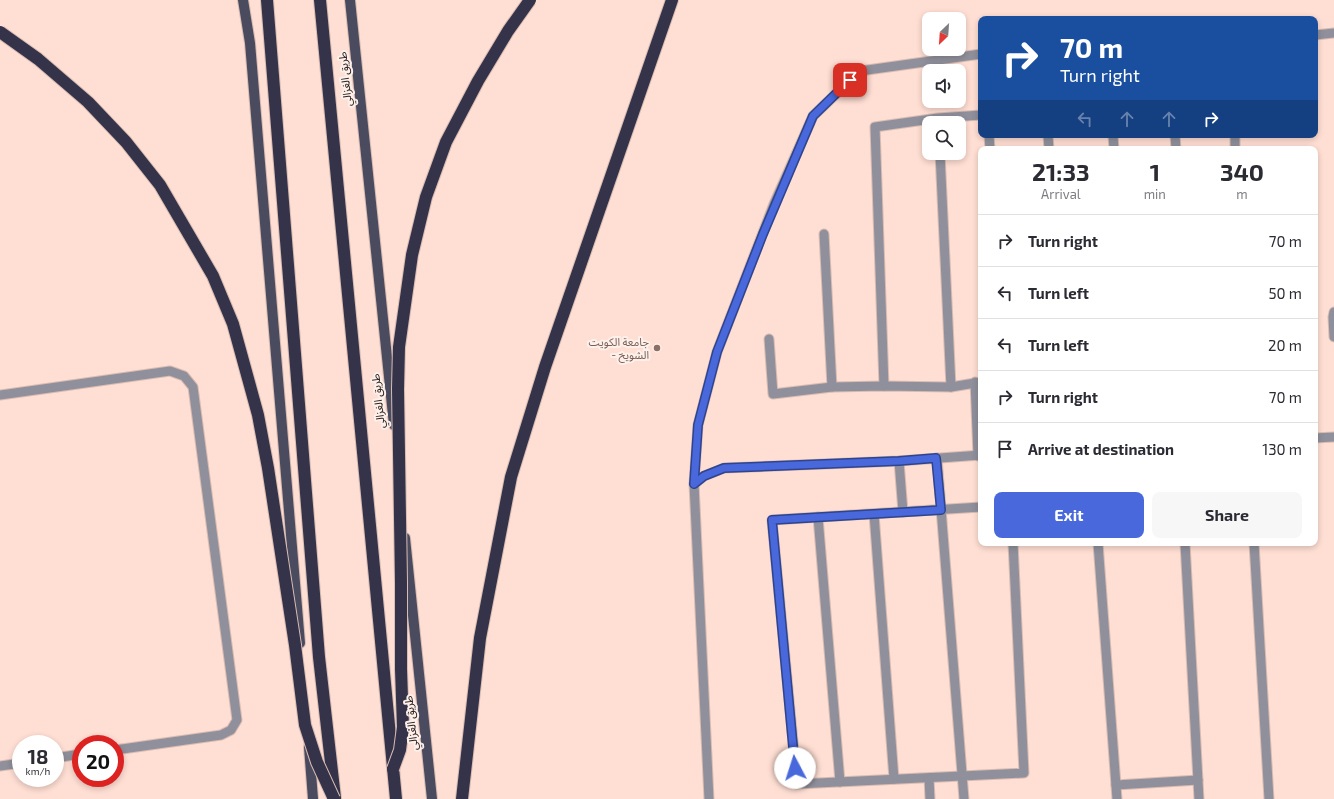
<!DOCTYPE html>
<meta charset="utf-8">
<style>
body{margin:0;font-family:"Exo 2","Noto Sans Arabic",sans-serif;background:#f7f7f7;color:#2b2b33;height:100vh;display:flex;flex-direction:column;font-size:15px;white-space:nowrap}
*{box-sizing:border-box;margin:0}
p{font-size:13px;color:#7c7c81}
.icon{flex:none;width:22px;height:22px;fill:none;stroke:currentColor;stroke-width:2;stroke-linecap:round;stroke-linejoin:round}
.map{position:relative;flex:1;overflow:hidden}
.panel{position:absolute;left:978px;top:146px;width:340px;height:400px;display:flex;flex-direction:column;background:#fff;border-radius:8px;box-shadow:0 2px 6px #0003}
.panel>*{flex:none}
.top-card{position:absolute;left:978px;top:16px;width:340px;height:122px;border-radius:8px;box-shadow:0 2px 6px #0003;background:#1a4fa0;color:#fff;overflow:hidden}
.needle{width:26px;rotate:205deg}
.tools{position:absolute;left:922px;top:12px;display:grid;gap:8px}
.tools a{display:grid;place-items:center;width:44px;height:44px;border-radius:8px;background:#fff;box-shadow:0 2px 6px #0003;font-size:20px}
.speed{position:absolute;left:12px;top:735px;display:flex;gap:8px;font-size:20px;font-weight:700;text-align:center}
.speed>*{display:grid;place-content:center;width:52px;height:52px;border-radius:50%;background:#fff;box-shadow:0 2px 6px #0003;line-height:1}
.speed small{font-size:10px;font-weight:400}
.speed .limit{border:6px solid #d22;background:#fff;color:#111}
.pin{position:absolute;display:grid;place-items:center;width:34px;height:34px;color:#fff;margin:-17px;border-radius:8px;box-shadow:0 2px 6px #0006}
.me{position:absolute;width:44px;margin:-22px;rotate:355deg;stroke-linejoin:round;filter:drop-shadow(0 0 3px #0008)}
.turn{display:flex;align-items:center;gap:14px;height:84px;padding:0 16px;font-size:18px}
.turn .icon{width:52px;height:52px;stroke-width:2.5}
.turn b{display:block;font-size:28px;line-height:34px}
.lanes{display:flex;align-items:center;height:38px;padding:0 16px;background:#0003;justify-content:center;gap:20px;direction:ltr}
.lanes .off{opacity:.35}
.eta{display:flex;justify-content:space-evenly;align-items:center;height:68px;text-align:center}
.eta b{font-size:24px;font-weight:700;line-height:28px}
.cta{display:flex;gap:8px;margin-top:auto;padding:8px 16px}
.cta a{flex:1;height:46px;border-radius:8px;background:#4868dc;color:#fff;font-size:16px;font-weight:700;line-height:46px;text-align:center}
.cta a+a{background:#f7f7f7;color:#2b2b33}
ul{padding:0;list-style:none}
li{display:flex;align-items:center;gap:12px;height:52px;padding:0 16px;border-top:1px solid #e1e1e2}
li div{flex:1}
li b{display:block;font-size:15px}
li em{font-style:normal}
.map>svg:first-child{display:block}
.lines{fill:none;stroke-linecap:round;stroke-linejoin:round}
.lane-casing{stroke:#d9bcb2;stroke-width:11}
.primary-casing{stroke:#d9bcb2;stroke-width:12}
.highway-casing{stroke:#d9bcb2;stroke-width:14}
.lane{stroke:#90909c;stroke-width:9}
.primary{stroke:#4b4b5f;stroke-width:10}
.highway{stroke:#34334a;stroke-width:12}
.highway-bridge-casing{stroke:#d9bcb2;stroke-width:14;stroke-linecap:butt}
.highway-bridge{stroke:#34334a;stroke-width:12}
.route-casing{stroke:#2f448f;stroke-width:10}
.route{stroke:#4868dc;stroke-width:7}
.education-dot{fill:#8d6e63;stroke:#fdf0eb;stroke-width:1.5}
.labels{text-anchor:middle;stroke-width:4;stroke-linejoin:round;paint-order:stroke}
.street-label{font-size:11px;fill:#2d211d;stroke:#fdf0eb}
.education-label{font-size:11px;fill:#785e54;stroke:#fdf0eb;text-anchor:end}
</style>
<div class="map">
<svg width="1334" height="799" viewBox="0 0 1334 799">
<rect width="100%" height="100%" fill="#ffded3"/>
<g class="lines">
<!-- lane casing -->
<g class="lane-casing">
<g id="lane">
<polyline points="1315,35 1334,33"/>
<polyline points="989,135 990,149"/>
<polyline points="1048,135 1049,149"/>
<polyline points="1113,135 1114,149"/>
<polyline points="1175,135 1176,149"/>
<polyline points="1235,135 1235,149"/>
<polyline points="940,153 951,387"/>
<polyline points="824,234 832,387"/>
<polyline points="1334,312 1333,317 1334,337"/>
<polyline points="769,339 773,394 832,387 884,386 951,387 981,382"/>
<polyline points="975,382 978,456"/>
<polyline points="884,386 875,127 938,118 981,115"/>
<polyline points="0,395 170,371 184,376 193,387 237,720 231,730 221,735 115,750"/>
<polyline points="1315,438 1334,437"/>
<polyline points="937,458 964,799"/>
<polyline points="899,461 903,512"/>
<polyline points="694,484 704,476 724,468 899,461 981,455"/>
<polyline points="981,507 772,520 797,784 1024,773 1013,543"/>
<polyline points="874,514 894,779"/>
<polyline points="818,517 840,782"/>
<polyline points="1098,543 1117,799"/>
<polyline points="1185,543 1199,799"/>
<polyline points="1254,543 1269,799"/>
<polyline points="55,758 81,754"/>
<polyline points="0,766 21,763"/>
<polyline points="929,778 930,799"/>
<polyline points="1116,785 1198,780"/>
<polyline points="709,799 694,484 698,425 717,352 774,204 813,116 860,71 981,54"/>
</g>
</g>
<!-- primary casing -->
<g class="primary-casing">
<g id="primary">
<polyline points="243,0 250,43 300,643"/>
<polyline points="350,0 394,425"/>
<polyline points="405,538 432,799"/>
<polyline points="309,747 313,799"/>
</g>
</g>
<!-- highway casing -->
<g class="highway-casing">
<g id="highway">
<polyline points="267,0 319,657 335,798"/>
<polyline points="320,0 396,799"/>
<polyline points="462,799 480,638 511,477 545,367 672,0"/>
</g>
</g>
<!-- lane -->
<use href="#lane" class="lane"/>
<!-- primary -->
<use href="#primary" class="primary"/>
<!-- highway -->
<use href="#highway" class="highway"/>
<!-- highway-bridge casing -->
<g class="highway-bridge-casing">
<g id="highway-bridge">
<polyline points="0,32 38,59 88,102 126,142 160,185 213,276 233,324 258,415 268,468 295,645 305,725 317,762 334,799"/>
<polyline points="393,769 400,750 403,727 401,669 401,582 398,389 399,347 412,255 426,197 446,142 478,81 508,31 530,0"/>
</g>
</g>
<!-- highway-bridge -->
<use href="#highway-bridge" class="highway-bridge"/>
</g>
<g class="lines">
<!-- route casing -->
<g class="route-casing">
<polyline id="route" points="795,768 772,520 941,510 936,458 899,461 724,468 704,476 694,484 698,425 717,352 763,234 813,116 850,80"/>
</g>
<!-- route -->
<use href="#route" class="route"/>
</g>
<!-- markers -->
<circle class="education-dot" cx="657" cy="348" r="4"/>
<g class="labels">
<!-- street labels -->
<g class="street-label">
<text transform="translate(345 79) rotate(-96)" y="4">طريق الغزالي</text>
<text transform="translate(378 401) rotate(-96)" y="4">طريق الغزالي</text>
<text transform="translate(411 723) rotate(-96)" y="4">طريق الغزالي</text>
</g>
<!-- education labels -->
<g class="education-label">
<text x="649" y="346">جامعة الكويت<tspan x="649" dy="13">- الشويخ</tspan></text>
</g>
</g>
</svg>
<div class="tools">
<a><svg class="needle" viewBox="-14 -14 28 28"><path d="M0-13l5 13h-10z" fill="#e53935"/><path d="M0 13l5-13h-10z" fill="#7c7c81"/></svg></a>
<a><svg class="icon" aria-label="sound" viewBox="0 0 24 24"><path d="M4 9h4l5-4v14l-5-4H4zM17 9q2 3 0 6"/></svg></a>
<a><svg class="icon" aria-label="search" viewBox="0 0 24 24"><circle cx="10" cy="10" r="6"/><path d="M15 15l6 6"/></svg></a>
</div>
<div class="speed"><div>18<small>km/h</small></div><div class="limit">20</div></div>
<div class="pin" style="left:850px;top:80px;background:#d93025"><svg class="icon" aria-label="arrive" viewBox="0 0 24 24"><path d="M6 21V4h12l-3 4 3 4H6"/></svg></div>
<svg class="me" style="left:795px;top:768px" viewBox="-20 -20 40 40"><circle r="19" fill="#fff"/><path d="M0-13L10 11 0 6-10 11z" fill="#4868dc"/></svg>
<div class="top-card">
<div class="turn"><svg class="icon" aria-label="right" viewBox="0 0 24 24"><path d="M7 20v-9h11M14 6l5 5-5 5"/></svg><div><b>70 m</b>Turn right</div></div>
<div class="lanes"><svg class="icon off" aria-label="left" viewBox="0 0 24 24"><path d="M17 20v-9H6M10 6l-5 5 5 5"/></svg><svg class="icon off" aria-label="ahead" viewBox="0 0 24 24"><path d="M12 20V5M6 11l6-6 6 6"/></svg><svg class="icon off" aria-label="ahead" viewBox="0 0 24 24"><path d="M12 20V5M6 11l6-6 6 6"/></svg><svg class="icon" aria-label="right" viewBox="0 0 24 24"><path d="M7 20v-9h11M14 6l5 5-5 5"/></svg></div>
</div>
<section class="panel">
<div class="eta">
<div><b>21:33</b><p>Arrival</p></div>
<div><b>1</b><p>min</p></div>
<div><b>340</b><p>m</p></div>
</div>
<ul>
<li><svg class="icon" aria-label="right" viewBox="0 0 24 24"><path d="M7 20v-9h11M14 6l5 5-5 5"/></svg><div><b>Turn right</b></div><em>70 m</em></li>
<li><svg class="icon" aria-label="left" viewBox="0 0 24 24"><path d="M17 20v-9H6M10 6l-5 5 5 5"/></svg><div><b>Turn left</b></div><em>50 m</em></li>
<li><svg class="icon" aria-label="left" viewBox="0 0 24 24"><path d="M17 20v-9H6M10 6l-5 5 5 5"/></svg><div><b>Turn left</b></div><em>20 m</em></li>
<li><svg class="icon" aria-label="right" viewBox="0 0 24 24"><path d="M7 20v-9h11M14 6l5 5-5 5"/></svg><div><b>Turn right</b></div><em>70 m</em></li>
<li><svg class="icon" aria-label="arrive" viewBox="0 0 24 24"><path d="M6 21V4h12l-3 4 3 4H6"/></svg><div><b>Arrive at destination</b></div><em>130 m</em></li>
</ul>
<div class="cta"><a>Exit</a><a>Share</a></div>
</section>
</div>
